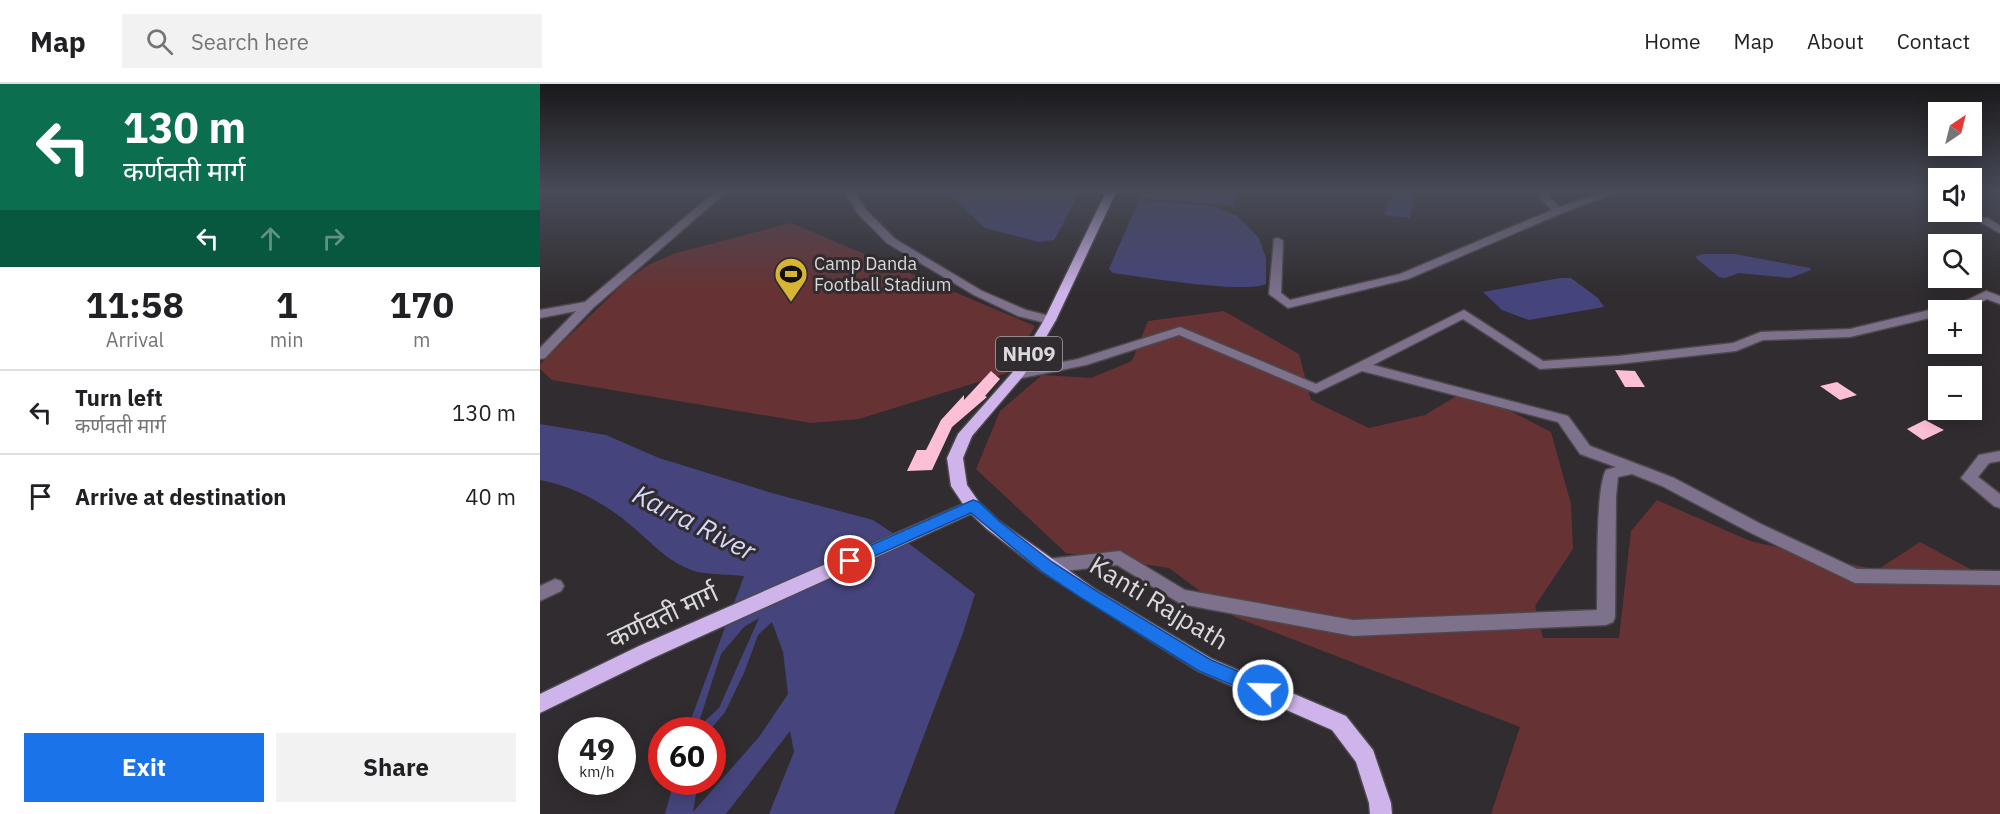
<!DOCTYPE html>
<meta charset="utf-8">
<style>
body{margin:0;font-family:"IBM Plex Sans","Noto Sans Devanagari",sans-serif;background:#f2f2f2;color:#202124;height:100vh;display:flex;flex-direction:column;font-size:22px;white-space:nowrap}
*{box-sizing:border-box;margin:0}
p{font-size:20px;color:#757577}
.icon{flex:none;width:33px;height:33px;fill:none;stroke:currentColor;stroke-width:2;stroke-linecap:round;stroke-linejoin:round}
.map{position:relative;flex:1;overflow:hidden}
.panel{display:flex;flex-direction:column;background:#fff;width:540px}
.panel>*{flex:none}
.top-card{background:#0b6e4f;color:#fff;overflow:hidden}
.needle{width:39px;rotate:35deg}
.controls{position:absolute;left:1388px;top:18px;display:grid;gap:12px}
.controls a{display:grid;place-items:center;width:54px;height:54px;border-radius:0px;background:#fff;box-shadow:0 3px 15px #0003;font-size:30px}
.speed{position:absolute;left:18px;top:633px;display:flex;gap:12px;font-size:30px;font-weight:700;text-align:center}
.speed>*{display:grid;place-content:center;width:78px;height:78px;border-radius:50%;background:#fff;box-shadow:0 3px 15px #0003;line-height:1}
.speed small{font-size:15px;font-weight:400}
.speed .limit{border:9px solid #d22;background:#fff;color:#111}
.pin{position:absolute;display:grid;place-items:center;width:51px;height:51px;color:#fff;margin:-26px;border:3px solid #fff;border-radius:50%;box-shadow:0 2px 6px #0007}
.me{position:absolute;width:66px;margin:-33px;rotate:293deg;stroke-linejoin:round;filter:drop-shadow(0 0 4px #0008)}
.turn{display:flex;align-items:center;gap:21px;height:126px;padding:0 24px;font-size:27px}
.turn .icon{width:78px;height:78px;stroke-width:2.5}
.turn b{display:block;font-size:42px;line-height:51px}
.lanes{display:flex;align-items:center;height:57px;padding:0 24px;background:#0003;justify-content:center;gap:30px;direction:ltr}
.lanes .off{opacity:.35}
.eta{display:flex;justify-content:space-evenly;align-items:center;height:102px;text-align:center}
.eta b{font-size:36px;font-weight:800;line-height:42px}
.primary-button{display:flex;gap:12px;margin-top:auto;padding:12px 24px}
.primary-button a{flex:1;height:69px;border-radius:0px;background:#1a73e8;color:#fff;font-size:24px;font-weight:800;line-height:69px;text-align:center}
.primary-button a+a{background:#f2f2f2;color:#202124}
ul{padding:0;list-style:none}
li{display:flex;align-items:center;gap:18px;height:84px;padding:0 24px;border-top:2px solid #e0e0e0}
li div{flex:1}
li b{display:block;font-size:22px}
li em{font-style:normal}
header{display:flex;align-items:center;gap:36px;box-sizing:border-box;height:84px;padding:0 30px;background:#fff;border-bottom:2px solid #e0e0e0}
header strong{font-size:28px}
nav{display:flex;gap:33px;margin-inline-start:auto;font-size:21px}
.search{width:420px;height:54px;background:#f2f2f2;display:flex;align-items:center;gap:15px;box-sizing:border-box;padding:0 21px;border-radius:0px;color:#757577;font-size:22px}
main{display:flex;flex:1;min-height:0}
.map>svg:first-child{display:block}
.green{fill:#673233}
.water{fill:#45447c;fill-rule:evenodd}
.building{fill:#fcbfd5}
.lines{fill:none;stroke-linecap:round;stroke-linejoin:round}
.minor-casing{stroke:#4c484b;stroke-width:3}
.major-casing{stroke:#4c484b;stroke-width:3}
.minor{fill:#7d718b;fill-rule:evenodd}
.major{fill:#ceb4ea;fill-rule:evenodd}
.route{fill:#1a73e8;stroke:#114b97;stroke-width:1.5}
.labels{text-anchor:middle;stroke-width:6;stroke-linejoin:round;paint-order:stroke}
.far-poi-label{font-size:18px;fill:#dcd9db;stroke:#302c2f;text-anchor:start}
.shield{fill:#302c2f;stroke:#a8a5a7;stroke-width:1.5}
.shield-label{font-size:20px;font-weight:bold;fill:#dcd9db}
.near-street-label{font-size:26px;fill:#dcd9db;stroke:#302c2f}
.near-water-label{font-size:27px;font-style:italic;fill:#d5d7fb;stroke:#302c2f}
</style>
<header>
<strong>Map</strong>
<div class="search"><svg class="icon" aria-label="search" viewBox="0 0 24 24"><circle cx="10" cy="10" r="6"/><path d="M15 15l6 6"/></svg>Search here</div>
<nav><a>Home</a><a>Map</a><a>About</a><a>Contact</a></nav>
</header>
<main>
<section class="panel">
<div class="top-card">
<div class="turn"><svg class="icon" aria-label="left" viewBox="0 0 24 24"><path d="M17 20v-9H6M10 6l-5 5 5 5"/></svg><div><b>130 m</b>कर्णवती मार्ग</div></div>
<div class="lanes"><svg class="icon" aria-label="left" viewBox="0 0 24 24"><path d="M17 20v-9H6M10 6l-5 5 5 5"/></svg><svg class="icon off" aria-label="ahead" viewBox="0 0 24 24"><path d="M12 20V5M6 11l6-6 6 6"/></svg><svg class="icon off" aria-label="right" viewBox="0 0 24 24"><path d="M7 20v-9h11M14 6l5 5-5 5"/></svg></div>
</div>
<div class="eta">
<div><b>11:58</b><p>Arrival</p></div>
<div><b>1</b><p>min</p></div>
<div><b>170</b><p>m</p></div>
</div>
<ul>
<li><svg class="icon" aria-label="left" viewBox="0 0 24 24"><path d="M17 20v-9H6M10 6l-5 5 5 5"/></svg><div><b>Turn left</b><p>कर्णवती मार्ग</p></div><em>130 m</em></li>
<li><svg class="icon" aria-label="arrive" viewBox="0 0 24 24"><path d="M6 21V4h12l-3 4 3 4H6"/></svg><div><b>Arrive at destination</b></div><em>40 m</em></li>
</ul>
<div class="primary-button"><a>Exit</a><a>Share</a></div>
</section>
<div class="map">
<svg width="1460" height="730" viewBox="0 0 1460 730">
<rect width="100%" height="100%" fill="#302c2f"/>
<!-- green -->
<g class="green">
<polygon points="251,139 495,242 467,289 319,335 271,339 12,296 0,285 0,280 88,195 110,180 136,169"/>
<polygon points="684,227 759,270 771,316 829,344 885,331 928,305 1011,348 1031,420 1033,465 995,522 1003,554 1079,554 1091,447 1117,416 1210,457 1337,486 1380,458 1460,501 1460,730 951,730 980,643 695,533 629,484 526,469 436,385 460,327 502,291 551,294 592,277 608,237"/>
</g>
<!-- water -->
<g class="water">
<polygon points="407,108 540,108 514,156 499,158 445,144"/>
<polygon points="601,108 697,108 694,122 599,114"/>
<polygon points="852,109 874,111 870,134 845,131"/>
<path d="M599,116L675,122L697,132L719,154L726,174V200C703,210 604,193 573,189L569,185Z"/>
<polygon points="1164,170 1195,170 1270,184 1271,186 1250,194 1199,189 1185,194 1179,193 1157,175 1156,172"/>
<polygon points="1020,194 1031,194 1058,214 1064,223 989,236 962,226 943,208"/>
<path d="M0,340L66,351L119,374L232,409L333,436L371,461L435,510L423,549L354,730H229L254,668L250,647L186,730H125L134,698H158L153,728L219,653L248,610L243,568L232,538L218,551L204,589L185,628L170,646H147L204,492C189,490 172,491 158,488C131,481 114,461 94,444C68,421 34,402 0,396ZM219,534L179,624L157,644L181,570L204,543Z"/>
</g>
<!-- building -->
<g class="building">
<polygon points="1075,286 1095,287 1105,303 1085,303"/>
<polygon points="451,287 460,295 445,312 447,313 412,343 392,386 367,387 377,366 386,366 401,336 424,311 424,316"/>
<polygon points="1297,298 1317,311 1300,316 1280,302"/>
<polygon points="1385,336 1404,346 1383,356 1367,345"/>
</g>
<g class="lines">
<!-- minor casing -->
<g class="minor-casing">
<g id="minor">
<polygon points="175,108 186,108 53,224 5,274 0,275 0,264 36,227 0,234 0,226 45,218"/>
<polygon points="305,108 315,108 326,126 355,155 442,207 486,226 514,233 516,236 510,240 478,232 434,211 347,159 318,130"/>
<polygon points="1000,108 1010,108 1009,112 1020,123 1063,108 1077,108 1022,129 868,195 748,224 729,210 734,155 738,154 743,157 741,209 750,216 860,190 1012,126 999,113"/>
<polygon points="1440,134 1448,134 1460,142 1460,149 1440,138"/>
<path d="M1446,207L1460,212V220L1447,215L1427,225L1398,226V232L1310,253L1223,256L1196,267L1078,280L1000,285L923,235L833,281L1028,332L1050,362L1134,394L1221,440L1317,485L1460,487V501L1315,499L1209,448L1122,402L1092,390L1078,393L1076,412L1075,533L1073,538L1066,541L813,552L641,520L577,481L507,489L501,487L498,482L501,477L507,475L580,467L645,506L813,536L1057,526C1058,499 1055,405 1066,386L1076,383L1040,370L1018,338L822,287L776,309L639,251L546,281L477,295L470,291L477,287L538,275L640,243L776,300L924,226L1003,277L1078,272L1193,259L1221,248L1310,245L1423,218Z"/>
<polygon points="1460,367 1460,377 1449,379 1438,393 1460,410 1460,424 1454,422 1421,394 1439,371"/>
<polygon points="15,495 21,497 24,502 21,507 0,517 0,502"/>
</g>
</g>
<!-- major casing -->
<g class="major-casing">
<polygon id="major" points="566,108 576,108 516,236 484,291 432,352 423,374 427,401 439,418 459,437 555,505 672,575 806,632 833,666 851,719 852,730 830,730 829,719 816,678 792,646 658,587 501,487 447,445 431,430 113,574 0,629 0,610 99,562 423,420 411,402 407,374 418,350 472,289 504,236"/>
</g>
<!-- minor -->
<use href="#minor" class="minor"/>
<!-- major -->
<use href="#major" class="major"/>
</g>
<!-- sky -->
<linearGradient id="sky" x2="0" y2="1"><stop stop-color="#1a181a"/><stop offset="0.51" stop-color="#484b58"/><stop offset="1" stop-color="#484b58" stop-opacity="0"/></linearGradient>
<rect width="1460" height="210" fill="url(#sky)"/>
<!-- route -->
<polygon class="route" points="433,416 439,418 459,437 512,478 555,506 671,576 729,600 732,606 729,612 723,614 659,587 543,515 501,487 431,429 315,481 304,481 302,477 304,473"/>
<!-- icons -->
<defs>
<g id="stadium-pin" transform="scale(1.725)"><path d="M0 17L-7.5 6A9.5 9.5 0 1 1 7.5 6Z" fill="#d8b434" stroke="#302c2f"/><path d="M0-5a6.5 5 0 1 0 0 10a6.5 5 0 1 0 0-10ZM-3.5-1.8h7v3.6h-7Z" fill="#111"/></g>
</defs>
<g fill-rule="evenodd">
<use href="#stadium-pin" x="251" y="190"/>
</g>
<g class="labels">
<!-- far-poi labels -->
<g class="far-poi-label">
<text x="274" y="186">Camp Danda<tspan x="274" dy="21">Football Stadium</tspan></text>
</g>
<!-- shield labels -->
<rect class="shield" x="456" y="253" width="66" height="34" rx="4.5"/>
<g class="shield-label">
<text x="489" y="277">NH09</text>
</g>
<!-- near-street labels -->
<g class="near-street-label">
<text transform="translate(619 519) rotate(31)" y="9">Kanti Rajpath</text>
<text transform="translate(123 532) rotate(-25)" y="9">कर्णवती मार्ग</text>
</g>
<!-- near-water labels -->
<g class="near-water-label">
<text transform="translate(154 439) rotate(27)" y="9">Karra River</text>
</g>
</g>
</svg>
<div class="controls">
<a><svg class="needle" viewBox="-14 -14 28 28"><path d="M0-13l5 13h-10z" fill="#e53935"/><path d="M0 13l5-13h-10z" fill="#757577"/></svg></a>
<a><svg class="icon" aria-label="sound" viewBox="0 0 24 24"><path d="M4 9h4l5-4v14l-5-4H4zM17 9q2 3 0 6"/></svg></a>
<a><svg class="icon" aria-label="search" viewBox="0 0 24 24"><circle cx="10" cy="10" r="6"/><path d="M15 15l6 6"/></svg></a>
<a>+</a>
<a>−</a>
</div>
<div class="speed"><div>49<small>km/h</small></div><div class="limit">60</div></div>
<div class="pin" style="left:310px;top:477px;background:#d93025"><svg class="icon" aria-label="arrive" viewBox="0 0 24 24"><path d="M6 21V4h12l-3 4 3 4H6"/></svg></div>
<svg class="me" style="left:723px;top:606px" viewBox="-20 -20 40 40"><circle r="17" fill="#1a73e8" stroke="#fff" stroke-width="3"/><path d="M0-11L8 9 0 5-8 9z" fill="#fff"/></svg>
</div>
</main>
